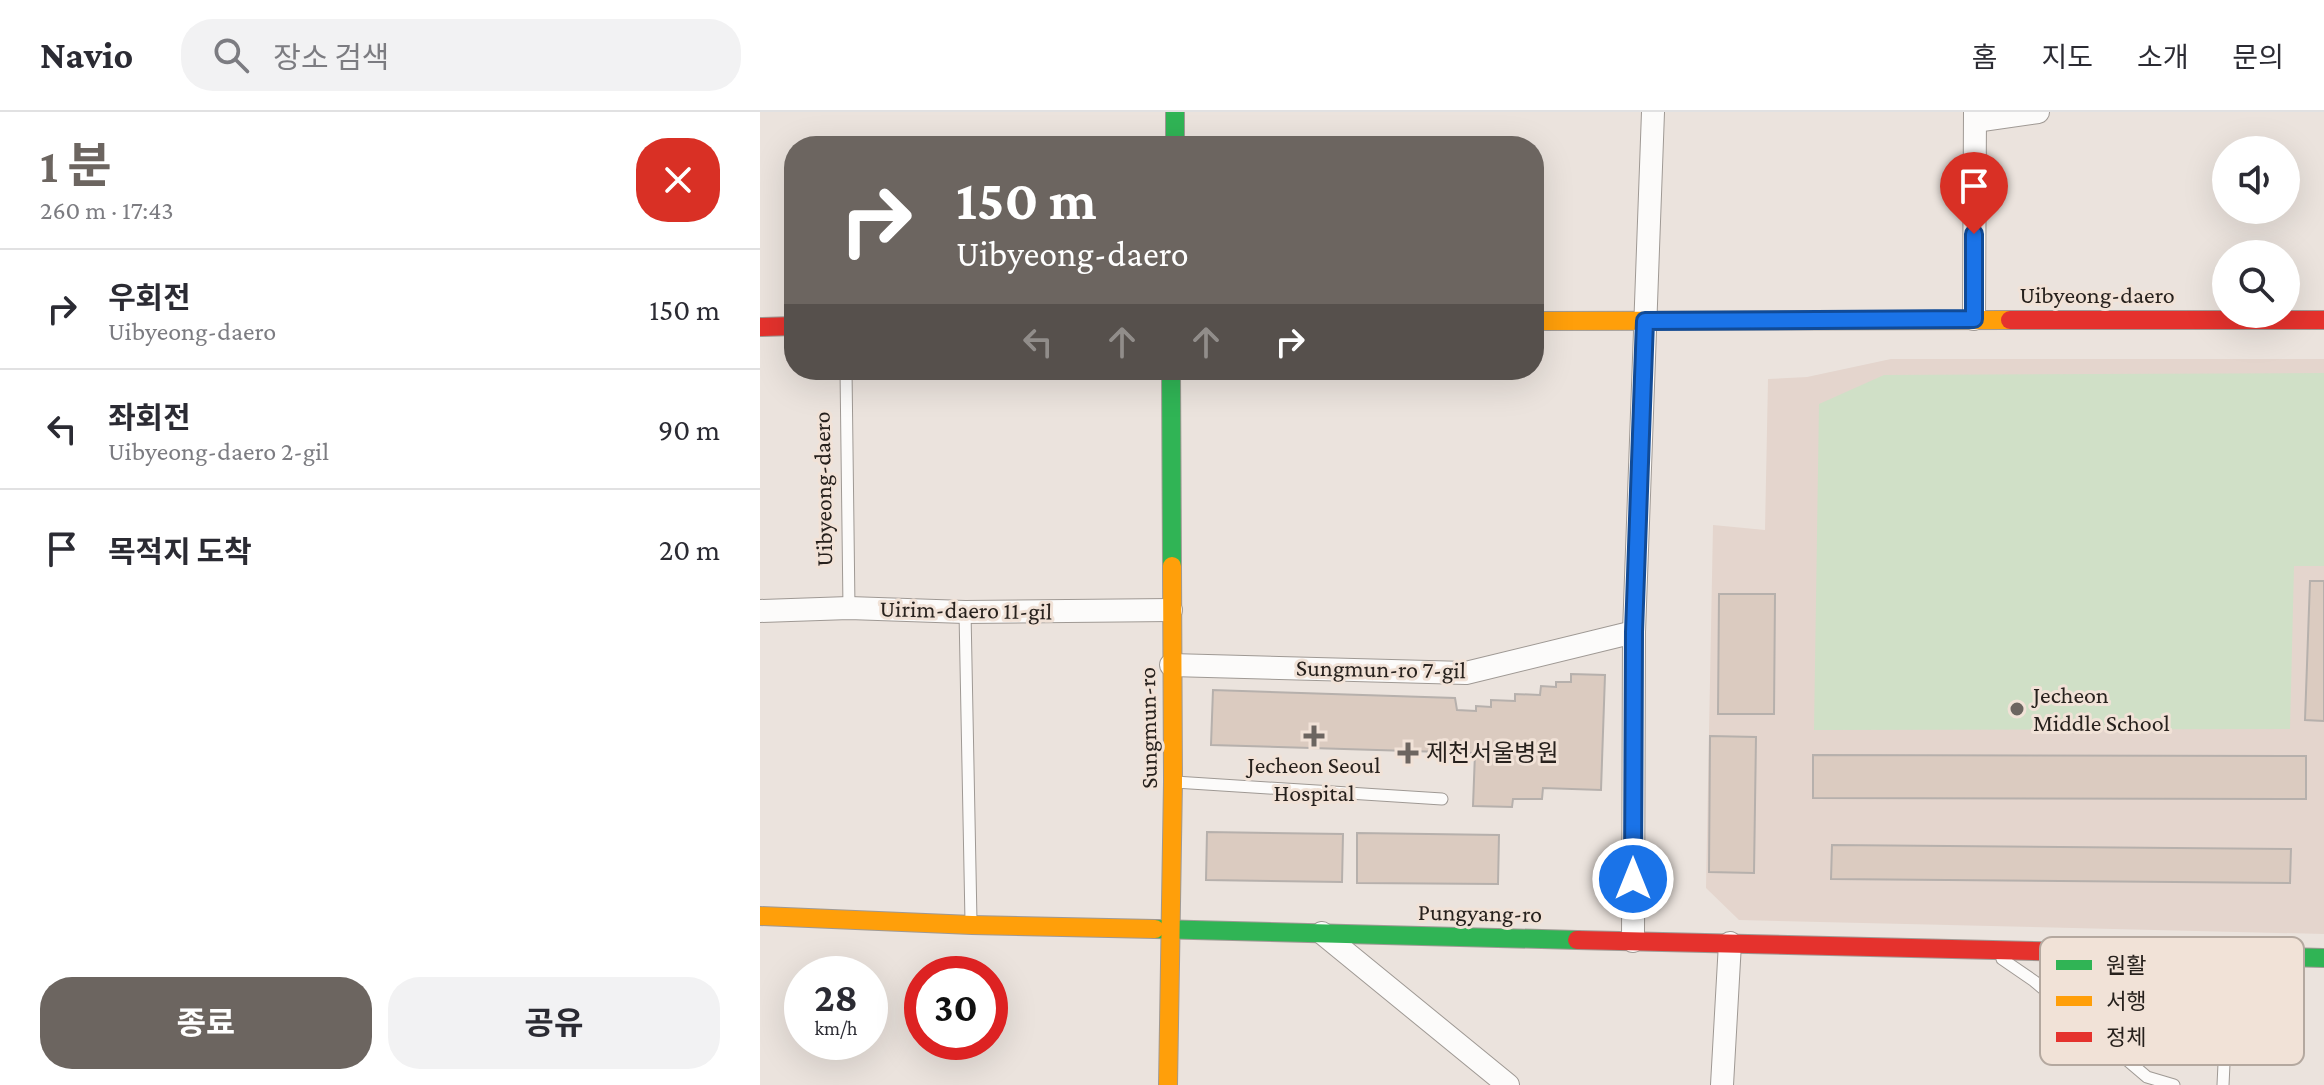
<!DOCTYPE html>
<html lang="ko">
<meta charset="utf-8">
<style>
body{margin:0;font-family:"Crimson Pro","Noto Sans KR",serif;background:#f2f2f3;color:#2b2b33;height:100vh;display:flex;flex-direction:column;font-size:30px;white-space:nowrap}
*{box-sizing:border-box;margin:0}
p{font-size:26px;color:#7c7c81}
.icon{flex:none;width:44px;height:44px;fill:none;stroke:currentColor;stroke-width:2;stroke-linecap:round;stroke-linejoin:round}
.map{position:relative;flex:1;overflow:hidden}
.drawer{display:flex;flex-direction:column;background:#fff;width:760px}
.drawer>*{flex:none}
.top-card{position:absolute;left:24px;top:24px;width:760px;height:244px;border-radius:32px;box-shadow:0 8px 32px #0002;background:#6c6560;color:#fff;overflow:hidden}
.tools{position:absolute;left:1452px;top:24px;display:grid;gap:16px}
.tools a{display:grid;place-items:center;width:88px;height:88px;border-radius:50%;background:#fff;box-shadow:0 8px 32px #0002;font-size:40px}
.speed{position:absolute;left:24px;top:844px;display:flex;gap:16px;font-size:40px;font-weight:700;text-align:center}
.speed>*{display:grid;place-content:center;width:104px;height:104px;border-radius:50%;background:#fff;box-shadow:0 8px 32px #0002;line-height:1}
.speed small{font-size:20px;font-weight:400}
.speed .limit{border:12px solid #d22;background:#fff;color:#111}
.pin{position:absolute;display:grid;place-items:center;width:68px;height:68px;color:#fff;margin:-82px -34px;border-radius:50% 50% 50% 0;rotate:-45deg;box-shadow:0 0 8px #0007}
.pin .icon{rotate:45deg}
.me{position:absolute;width:88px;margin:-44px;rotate:0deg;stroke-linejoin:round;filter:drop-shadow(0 0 6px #0008)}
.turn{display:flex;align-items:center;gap:28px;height:168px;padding:0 40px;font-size:36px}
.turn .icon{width:104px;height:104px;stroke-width:2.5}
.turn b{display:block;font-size:56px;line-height:68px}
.lanes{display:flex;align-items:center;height:76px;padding:0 40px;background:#0003;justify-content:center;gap:40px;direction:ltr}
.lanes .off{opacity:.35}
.round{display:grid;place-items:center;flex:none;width:84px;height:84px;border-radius:32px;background:#f2f2f3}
.summary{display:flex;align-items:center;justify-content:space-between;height:136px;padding:0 40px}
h1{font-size:48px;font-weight:700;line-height:60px;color:#6c6560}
.button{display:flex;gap:16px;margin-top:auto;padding:16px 40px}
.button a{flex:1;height:92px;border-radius:32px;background:#6c6560;color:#fff;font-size:32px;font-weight:700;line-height:92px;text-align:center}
.button a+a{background:#f2f2f3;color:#2b2b33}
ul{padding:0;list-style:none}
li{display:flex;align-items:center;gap:24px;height:120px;padding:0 40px;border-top:2px solid #e1e1e2}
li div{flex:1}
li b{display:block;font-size:30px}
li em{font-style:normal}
header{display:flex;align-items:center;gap:48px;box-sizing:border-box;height:112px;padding:0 40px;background:#fff;border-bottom:2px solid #e1e1e2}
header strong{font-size:38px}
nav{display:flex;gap:44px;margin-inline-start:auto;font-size:28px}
.search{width:560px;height:72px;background:#f2f2f3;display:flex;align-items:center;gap:20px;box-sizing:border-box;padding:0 28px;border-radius:32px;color:#7c7c81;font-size:30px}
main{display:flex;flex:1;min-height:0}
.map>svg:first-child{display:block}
.education{fill:#e4d5cd}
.green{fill:#d0e0c7}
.building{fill:#dbcbc0;stroke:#b6b0ac;stroke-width:2}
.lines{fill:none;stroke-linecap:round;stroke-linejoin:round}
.lane-casing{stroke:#9f9994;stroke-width:13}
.street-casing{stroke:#9f9994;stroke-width:24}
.fast-casing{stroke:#9f9994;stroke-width:20}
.slow-casing{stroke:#9f9994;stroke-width:20}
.jam-casing{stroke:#9f9994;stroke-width:20}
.lane{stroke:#fcfbfa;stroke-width:11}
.street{stroke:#fcfbfa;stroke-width:22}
.fast{stroke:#30b455;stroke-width:18}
.slow{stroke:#ff9f0a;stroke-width:18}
.jam{stroke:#e5322d;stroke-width:18}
.route-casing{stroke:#114b97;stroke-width:20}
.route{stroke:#1a73e8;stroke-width:14}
.poi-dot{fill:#6c6560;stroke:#f1e2d7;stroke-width:3}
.labels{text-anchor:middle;stroke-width:6;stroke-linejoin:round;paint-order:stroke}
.street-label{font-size:24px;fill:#27211d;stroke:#f1e2d7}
.poi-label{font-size:24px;fill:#27211d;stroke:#f1e2d7;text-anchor:start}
.key{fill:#f1e2d7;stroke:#b4a89f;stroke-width:2}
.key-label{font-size:22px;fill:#27211d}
</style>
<header>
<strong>Navio</strong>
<div class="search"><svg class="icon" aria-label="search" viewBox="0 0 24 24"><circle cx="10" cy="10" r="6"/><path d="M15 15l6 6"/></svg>장소 검색</div>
<nav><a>홈</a><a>지도</a><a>소개</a><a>문의</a></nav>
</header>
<main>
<section class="drawer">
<div class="summary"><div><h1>1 분</h1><p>260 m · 17:43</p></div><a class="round" style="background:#d93025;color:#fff"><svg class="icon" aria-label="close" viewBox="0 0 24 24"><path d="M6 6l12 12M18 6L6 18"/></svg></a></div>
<ul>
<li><svg class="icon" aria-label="right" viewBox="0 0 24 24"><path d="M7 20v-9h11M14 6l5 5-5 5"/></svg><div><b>우회전</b><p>Uibyeong-daero</p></div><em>150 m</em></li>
<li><svg class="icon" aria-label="left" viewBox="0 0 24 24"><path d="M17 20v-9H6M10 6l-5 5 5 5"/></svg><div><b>좌회전</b><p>Uibyeong-daero 2-gil</p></div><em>90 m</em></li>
<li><svg class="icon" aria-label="arrive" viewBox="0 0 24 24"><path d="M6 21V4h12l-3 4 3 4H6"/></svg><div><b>목적지 도착</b></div><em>20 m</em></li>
</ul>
<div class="button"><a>종료</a><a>공유</a></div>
</section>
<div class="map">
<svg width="1564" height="973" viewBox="0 0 1564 973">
<rect width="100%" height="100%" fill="#ebe3dd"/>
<!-- education -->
<polygon class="education" points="1131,247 1564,247 1564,822 979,808 946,776 953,413 1005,418 1008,267 1047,265"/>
<!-- green -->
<polygon class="green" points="1564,261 1564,454 1534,454 1530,617 1054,618 1059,292 1124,263"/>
<!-- building -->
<g class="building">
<polygon points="1550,469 1564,469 1564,609 1545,608"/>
<polygon points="959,482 1015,482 1014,602 958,602"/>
<polygon points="811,562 845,563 841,678 783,676 782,687 753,687 752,695 713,694 715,641 451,633 453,578 695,586 697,598 716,599 716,594 731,595 731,588 755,589 755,582 780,583 781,574 796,575 796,570 811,570"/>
<polygon points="950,624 996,625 994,761 949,760"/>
<polygon points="1053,643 1546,644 1546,687 1053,686"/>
<polygon points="447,720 583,722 582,770 446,768"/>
<polygon points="597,721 739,723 738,772 597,771"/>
<polygon points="1072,733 1531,737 1530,771 1071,767"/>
</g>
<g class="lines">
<!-- lane casing -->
<g class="lane-casing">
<g id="lane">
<polyline points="86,258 89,496"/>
<polyline points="205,500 211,809"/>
<polyline points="415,670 682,687"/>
<polyline points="1242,847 1274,869 1387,965 1414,973"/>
<polyline points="1463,973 1469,846"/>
</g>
</g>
<!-- street casing -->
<g class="street-casing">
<g id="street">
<polyline points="1215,9 1278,0"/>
<polyline points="1214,207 1215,0"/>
<polyline points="0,499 89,496 205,500 411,498"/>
<polyline points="411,553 706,561 874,520"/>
<polyline points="562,821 748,973"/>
<polyline points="873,829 874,520 893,0"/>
<polyline points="962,973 970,831"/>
</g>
</g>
<!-- fast casing -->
<g class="fast-casing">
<g id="fast">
<polyline points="415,0 415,34"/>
<polyline points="411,258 412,454"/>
<polyline points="395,817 817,828"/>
<polyline points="1317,840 1564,846"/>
</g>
</g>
<!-- slow casing -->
<g class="slow-casing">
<g id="slow">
<polyline points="774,209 1250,208"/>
<polyline points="0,804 212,813 395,817"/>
<polyline points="408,973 413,670 412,454"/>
</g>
</g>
<!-- jam casing -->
<g class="jam-casing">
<g id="jam">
<polyline points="1250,208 1564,208"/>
<polyline points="0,215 34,214"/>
<polyline points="817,828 1317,840"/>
</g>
</g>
<!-- lane -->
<use href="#lane" class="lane"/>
<!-- street -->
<use href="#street" class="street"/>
<!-- fast -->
<use href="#fast" class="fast"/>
<!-- slow -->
<use href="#slow" class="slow"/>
<!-- jam -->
<use href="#jam" class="jam"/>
</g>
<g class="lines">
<!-- route casing -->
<g class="route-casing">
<polyline id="route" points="873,767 874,520 885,209 1214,207 1214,122"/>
</g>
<!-- route -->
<use href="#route" class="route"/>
</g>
<!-- markers -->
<g class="poi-dot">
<circle cx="1257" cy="597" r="8"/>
<path d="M550 612h8v8h8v8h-8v8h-8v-8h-8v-8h8z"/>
<path d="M644 629h8v8h8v8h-8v8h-8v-8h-8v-8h8z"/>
</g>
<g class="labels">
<!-- street labels -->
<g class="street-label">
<text x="1337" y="191">Uibyeong-daero</text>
<text transform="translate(63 377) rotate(-91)" y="8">Uibyeong-daero</text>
<text transform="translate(206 498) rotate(1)" y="8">Uirim-daero 11-gil</text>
<text transform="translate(621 557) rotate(1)" y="8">Sungmun-ro 7-gil</text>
<text transform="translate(388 616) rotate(-91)" y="8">Sungmun-ro</text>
<text transform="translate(720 801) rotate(1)" y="8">Pungyang-ro</text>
</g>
<!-- poi labels -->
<g class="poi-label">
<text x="1273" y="591">Jecheon<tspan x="1273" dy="28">Middle School</tspan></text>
<text x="666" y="649">제천서울병원</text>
<text x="554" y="661" text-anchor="middle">Jecheon Seoul<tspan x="554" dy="28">Hospital</tspan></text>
</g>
</g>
<!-- legend -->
<rect x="1280" y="825" width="264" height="128" rx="12" class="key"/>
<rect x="1296" y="848" width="36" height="10" fill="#30b455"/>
<rect x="1296" y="884" width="36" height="10" fill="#ff9f0a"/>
<rect x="1296" y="920" width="36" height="10" fill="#e5322d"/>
<g class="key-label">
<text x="1346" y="861">원활</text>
<text x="1346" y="897">서행</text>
<text x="1346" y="933">정체</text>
</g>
</svg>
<div class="tools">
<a><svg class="icon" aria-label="sound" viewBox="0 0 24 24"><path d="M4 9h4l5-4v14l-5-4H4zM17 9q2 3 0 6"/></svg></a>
<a><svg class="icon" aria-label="search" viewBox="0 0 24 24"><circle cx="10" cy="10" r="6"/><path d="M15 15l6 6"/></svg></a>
</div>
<div class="speed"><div>28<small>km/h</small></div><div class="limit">30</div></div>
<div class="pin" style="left:1214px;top:122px;background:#d93025"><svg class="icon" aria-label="arrive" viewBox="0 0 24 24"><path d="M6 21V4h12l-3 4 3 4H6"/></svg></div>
<svg class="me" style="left:873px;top:767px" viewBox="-20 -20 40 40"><circle r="17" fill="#1a73e8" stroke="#fff" stroke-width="3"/><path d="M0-11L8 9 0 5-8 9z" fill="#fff"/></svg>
<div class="top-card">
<div class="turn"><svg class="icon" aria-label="right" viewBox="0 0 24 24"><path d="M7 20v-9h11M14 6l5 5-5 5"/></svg><div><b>150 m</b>Uibyeong-daero</div></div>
<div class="lanes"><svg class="icon off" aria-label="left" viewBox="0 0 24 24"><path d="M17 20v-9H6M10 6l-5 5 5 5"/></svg><svg class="icon off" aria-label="ahead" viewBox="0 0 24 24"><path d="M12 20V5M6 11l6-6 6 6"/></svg><svg class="icon off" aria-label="ahead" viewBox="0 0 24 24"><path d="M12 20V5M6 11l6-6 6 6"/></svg><svg class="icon" aria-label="right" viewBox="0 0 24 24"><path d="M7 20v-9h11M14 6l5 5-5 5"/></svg></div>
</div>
</div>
</main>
